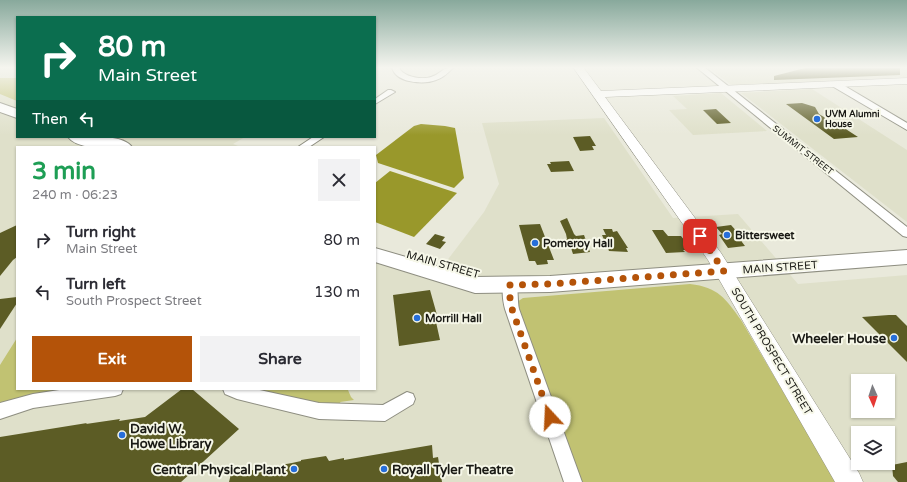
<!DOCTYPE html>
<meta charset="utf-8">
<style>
body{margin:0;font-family:"Varela Round",sans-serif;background:#f2f2f3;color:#2b2b33;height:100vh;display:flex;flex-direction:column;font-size:15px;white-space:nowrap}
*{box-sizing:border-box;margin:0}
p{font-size:13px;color:#7c7c81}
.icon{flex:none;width:22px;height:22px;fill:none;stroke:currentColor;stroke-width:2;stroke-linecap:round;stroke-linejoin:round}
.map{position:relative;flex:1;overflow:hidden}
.sheet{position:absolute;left:16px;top:146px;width:360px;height:244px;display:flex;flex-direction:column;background:#fff;border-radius:0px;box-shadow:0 1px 3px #0004}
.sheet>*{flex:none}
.top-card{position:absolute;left:16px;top:16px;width:360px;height:122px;border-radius:0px;box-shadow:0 1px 3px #0004;background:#0b6e4f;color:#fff;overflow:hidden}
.needle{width:26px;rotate:177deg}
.tools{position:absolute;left:851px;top:374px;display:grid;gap:8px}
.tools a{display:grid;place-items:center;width:44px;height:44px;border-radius:0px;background:#fff;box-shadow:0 1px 3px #0004;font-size:20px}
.pin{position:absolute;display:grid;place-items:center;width:34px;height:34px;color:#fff;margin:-17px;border-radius:8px;box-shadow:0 2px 6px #0006}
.me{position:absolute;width:44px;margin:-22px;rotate:340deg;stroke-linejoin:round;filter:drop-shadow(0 0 3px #0008)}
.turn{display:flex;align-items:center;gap:14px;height:84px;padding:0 16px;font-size:18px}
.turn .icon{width:52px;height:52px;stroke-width:2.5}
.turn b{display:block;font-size:28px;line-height:34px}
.then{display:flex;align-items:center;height:38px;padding:0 16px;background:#0003;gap:8px;font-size:15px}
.round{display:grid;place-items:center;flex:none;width:42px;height:42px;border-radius:0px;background:#f2f2f3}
.overview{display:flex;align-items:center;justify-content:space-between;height:68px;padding:0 16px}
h1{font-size:24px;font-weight:700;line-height:30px;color:#1e9e55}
.cta{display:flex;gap:8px;margin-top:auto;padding:8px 16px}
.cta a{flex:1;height:46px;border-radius:0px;background:#b45309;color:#fff;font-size:16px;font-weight:700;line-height:46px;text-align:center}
.cta a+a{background:#f2f2f3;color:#2b2b33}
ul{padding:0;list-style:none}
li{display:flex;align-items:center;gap:12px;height:52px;padding:0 16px}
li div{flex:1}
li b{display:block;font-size:15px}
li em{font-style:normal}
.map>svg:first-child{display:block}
.built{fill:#dfe0ca;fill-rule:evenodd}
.green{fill:#c1c272}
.water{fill:#99982b}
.building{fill:#5c5c25}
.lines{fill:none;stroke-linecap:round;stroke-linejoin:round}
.street-casing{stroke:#8e8e81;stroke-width:2}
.secondary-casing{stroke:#8e8e81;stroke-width:1}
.primary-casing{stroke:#8e8e81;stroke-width:2}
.street{fill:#fff;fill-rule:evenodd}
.secondary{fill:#fff;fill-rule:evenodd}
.primary{fill:#fff;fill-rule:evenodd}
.route{stroke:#b45309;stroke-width:7;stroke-dasharray:0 12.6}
.poi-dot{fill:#266eda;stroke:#f6f7e8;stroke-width:1.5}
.labels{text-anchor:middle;stroke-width:4;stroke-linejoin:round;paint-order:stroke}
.far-poi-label{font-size:9px;font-weight:bold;fill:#191914;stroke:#f6f7e8;text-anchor:start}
.far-street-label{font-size:9px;fill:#191914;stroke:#f6f7e8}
.poi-label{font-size:11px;font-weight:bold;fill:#191914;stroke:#f6f7e8;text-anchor:start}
.street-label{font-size:11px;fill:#191914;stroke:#f6f7e8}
.near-poi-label{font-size:13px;font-weight:bold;fill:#191914;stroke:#f6f7e8;text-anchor:end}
</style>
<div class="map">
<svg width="907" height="482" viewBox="0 0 907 482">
<rect width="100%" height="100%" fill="#e9e9db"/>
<!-- built -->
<g class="built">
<path d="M0,67H17V137H245L233,144L241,147H17V389H375V262L433,279L484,212L499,184L482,123L604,118L673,218L738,214L798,284L907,275V482H0ZM858,381H888V411H858ZM858,433H888V463H858Z"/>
<polygon points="708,67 907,67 907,77 731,85"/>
<polygon points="812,89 907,150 907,222 741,93"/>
<polygon points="721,93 767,131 693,135 669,110 687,109 673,96"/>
</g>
<!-- green -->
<g class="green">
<polygon points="0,78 17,78 17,101 0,94"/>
<path d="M690,284C718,287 726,299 741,320L836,482H582L519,311L517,302L523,298Z"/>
<polygon points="17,338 17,389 92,389 0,405 0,365"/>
<polygon points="252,389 352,389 348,390 351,397 354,400 340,402 342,407 332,406"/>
</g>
<!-- water -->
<g class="water">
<polygon points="421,124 445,126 455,128 464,178 454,188 378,163 376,155 414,126"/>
<polygon points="390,171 457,193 414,237 375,222 375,183"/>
</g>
<!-- building -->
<g class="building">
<polygon points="900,67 900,75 774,80 774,76 805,68"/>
<polygon points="802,103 815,107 819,114 832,122 835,122 858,137 834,139 786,104"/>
<polygon points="716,109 731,123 717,124 703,110"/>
<polygon points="590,136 596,146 592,146 594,150 580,151 573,137"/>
<polygon points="569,161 574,171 551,172 547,164 551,164 550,162"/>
<polygon points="567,218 574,234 576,236 584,235 590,252 573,254 571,248 568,248 565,239 567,239 566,234 560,221"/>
<polygon points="540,224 554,260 547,260 548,264 537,265 535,261 529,261 519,225"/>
<polygon points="17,225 17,257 13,260 0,276 0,233"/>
<polygon points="731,225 739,234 736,234 745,246 728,248 719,235 722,234 716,227"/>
<polygon points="603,229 612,229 613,232 617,231 628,248 626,248 628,252 609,251 602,235 606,235"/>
<polygon points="652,230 663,230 668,236 681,236 692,250 683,250 685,252 666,253"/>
<polygon points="435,234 445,237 442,241 446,242 440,249 426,244"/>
<polygon points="430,290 437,315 438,322 436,322 440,340 399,346 393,295"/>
<polygon points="17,297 17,303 0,329 0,299"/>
<polygon points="889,315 896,315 907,326 907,362 862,317"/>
<polygon points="182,389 192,389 239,429 181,482 0,482 0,437 87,423 86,424 120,419 119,421 145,417"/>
<polygon points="432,445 433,458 438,457 442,482 229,482 231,474 292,463 301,461 301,460 326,456 329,461 344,458 344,460"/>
<polygon points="907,462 907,482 898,482 893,476 892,465"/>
</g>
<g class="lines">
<!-- street casing -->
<g class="street-casing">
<g id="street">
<path d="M392,67H399C402,77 422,80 431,77C441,74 442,67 454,67C449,72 443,78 436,80C424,85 395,83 392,67Z"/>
<polygon points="696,67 704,67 907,227 907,237 903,236"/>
<polygon points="832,82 838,82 907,123 907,130 832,86"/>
<polygon points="388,90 391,90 395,92 375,104 375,99"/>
<polygon points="313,137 324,137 309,147 298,147"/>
<path d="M510,280L515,282C519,289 517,301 519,309L582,482H564L505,309C503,301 501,289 505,282Z"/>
<polygon points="66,389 123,389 121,394 115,396 33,408 0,419 0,403 33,394"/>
<polygon points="223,389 255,389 319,403 383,405 407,392 413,394 415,399 413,404 385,421 319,419 237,399 225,394"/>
</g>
</g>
<!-- secondary casing -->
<g class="secondary-casing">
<polygon id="secondary" points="573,67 583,67 601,91 907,78 907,84 605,97 721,253 859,473 863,482 835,482 708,260"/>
</g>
<!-- primary casing -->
<g class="primary-casing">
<g id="primary">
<polygon points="0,103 17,109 17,118 0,112"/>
<path d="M68,137C84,137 122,133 132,147C116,147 79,152 68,137Z"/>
<polygon points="375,248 475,277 550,276 907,250 907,264 550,292 475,293 375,262"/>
</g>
</g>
<!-- street -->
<use href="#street" class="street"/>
<!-- secondary -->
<use href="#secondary" class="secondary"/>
<!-- primary -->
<use href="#primary" class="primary"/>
</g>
<!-- sky -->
<linearGradient id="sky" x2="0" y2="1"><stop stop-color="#88a99c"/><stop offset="0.5" stop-color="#f5f5ef"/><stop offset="1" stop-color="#f5f5ef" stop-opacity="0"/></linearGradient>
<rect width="907" height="135" fill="url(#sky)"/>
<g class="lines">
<!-- route -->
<polyline class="route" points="550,417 512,309 510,300 510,285 550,284 724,271 700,236"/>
</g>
<!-- markers -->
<g class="poi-dot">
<circle cx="817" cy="119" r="4"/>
<circle cx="727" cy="235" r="4"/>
<circle cx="535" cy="243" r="4"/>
<circle cx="417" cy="318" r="4"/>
<circle cx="894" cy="338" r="4"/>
<circle cx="122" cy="435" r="4"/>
<circle cx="294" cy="469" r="4"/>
<circle cx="384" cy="469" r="4"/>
</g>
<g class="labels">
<!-- far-poi labels -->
<g class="far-poi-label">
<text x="825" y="117">UVM Alumni<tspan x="825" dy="10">House</tspan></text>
</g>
<!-- far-street labels -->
<g class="far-street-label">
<text transform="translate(803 150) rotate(38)" y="3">SUMMIT STREET</text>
</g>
<!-- poi labels -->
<g class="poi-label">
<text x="735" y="239">Bittersweet</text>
<text x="543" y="247">Pomeroy Hall</text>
<text x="425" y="322">Morrill Hall</text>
</g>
<!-- street labels -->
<g class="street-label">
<text transform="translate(443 264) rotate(16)" y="4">MAIN STREET</text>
<text transform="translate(780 267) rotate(-4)" y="4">MAIN STREET</text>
<text transform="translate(772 351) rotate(59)" y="4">SOUTH PROSPECT STREET</text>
</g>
<!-- near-poi labels -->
<g class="near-poi-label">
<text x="886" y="343">Wheeler House</text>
<text x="130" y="433" text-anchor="start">David W.<tspan x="130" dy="15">Howe Library</tspan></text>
<text x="286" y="474">Central Physical Plant</text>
<text x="392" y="474" text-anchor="start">Royall Tyler Theatre</text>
</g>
</g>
</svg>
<div class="tools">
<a><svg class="needle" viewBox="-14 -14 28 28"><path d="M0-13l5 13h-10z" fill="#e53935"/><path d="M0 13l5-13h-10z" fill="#7c7c81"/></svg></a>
<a><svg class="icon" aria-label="layers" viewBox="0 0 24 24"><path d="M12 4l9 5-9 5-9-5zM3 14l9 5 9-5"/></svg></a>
</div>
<div class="pin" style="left:700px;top:236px;background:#d93025"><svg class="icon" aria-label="arrive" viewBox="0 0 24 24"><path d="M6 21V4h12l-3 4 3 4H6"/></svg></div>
<svg class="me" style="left:550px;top:417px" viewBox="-20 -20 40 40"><circle r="19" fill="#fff"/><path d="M0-13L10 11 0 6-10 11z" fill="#b45309"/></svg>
<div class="top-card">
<div class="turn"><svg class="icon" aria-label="right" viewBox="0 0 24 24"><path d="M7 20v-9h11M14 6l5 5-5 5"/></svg><div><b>80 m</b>Main Street</div></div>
<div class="then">Then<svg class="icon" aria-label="left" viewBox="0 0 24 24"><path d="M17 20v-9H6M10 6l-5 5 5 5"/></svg></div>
</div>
<section class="sheet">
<div class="overview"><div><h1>3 min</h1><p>240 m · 06:23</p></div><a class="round"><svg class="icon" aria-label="close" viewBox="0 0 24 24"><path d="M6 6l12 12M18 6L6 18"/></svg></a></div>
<ul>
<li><svg class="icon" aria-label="right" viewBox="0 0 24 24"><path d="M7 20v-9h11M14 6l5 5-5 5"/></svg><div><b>Turn right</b><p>Main Street</p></div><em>80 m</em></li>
<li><svg class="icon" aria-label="left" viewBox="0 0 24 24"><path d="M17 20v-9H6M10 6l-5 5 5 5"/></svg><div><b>Turn left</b><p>South Prospect Street</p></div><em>130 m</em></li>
</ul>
<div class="cta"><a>Exit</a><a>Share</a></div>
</section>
</div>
